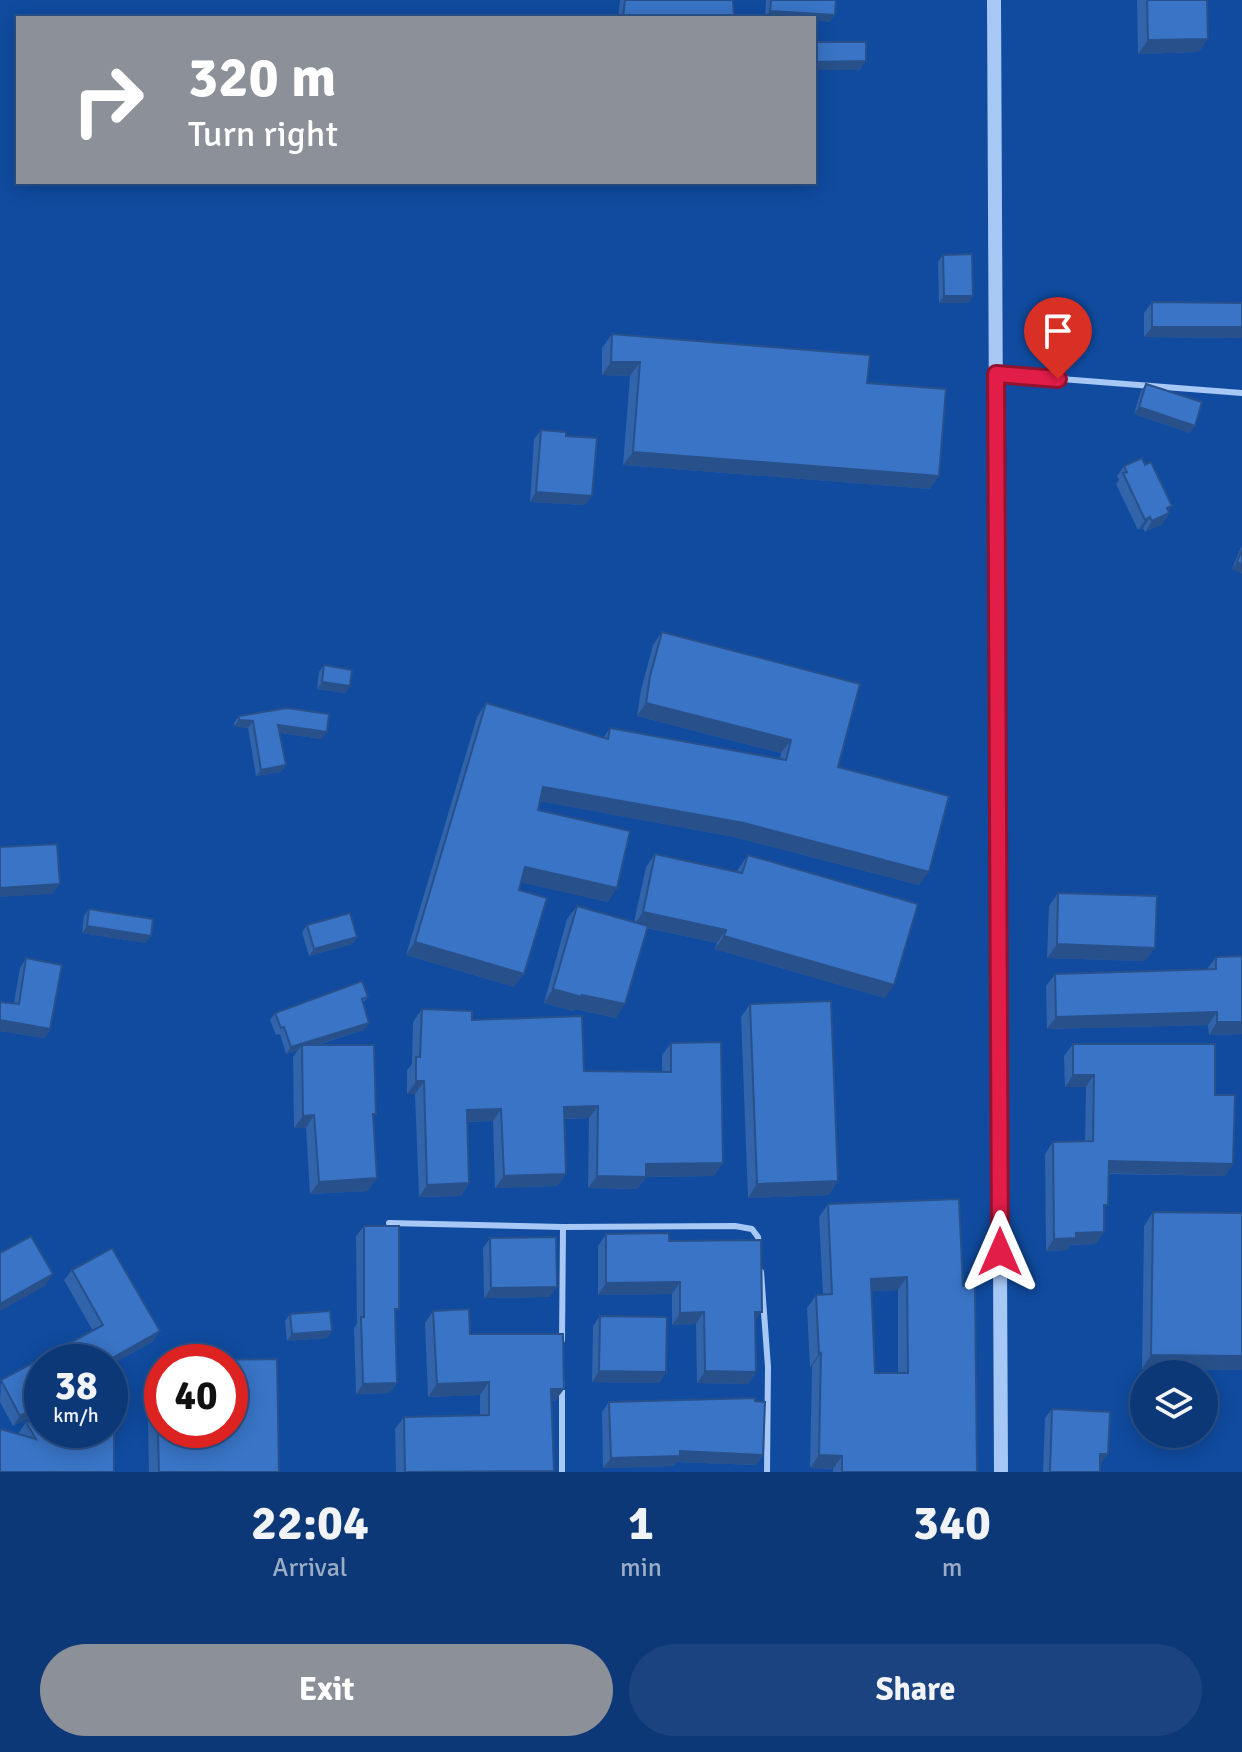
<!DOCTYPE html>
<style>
body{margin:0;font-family:Signika,sans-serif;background:#1a437f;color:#f1f3f6;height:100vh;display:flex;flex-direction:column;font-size:30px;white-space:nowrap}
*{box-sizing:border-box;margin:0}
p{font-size:26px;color:#9aacc6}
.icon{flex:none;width:44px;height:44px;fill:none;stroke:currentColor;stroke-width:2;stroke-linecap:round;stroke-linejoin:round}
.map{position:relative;height:1472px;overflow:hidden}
.drawer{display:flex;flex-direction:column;background:#0c3877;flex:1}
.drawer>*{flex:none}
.top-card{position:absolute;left:16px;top:16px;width:800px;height:168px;border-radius:0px;box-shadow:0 4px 20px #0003,0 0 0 2px #2c5289;background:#8c9099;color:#fff;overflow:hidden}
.tools{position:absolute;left:1130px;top:1360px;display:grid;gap:16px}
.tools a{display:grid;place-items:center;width:88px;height:88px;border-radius:50%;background:#0c3877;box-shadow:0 4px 20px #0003,0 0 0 2px #2c5289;font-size:40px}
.speed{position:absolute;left:24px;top:1344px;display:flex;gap:16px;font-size:40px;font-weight:700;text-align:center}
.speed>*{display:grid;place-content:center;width:104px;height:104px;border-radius:50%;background:#0c3877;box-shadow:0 4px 20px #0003,0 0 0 2px #2c5289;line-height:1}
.speed small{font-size:20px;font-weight:400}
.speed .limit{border:12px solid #d22;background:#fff;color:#111}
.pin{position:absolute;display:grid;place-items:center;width:68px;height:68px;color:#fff;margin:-82px -34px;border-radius:50% 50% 50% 0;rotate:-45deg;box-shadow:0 0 8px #0007}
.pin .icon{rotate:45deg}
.me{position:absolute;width:88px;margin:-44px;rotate:0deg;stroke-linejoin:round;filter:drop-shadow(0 0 6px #0008)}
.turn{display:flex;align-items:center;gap:28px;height:168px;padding:0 40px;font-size:36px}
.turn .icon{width:104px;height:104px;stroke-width:2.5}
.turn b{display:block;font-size:56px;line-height:68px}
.eta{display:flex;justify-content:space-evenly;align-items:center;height:136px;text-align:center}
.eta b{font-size:48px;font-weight:800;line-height:56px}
.button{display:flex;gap:16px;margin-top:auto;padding:16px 40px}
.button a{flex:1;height:92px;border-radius:48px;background:#8c9099;color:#fff;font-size:32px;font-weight:800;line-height:92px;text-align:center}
.button a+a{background:#1a437f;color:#f1f3f6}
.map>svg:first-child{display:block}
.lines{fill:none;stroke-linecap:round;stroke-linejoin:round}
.service{stroke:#a7c8f5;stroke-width:6}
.tertiary{stroke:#a7c8f5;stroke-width:14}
.wall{fill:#3164aa;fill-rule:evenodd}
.shaded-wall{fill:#28518b}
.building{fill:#3974c6;stroke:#28518b;stroke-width:2;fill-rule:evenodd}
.route-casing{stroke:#92132f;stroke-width:20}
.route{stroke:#e11d48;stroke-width:14}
</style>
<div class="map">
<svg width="1242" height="1472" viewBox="0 0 1242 1472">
<rect width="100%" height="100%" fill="#104b9f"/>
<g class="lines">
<!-- service -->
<g class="service">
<polyline points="998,374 1242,393"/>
<polyline points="389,1223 563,1227 735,1226 752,1229 758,1237 759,1245"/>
<polyline points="761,1272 768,1367 767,1472"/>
<polyline points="562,1340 563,1227"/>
<polyline points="562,1472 562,1383"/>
</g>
<!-- tertiary -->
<polyline class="tertiary" points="994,0 1001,1472"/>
</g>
<!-- wall -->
<g class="wall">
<polygon points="620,0 733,0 734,18 618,18"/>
<polygon points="766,0 836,0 830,22 814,18 765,18"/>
<polygon points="1137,0 1207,0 1199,52 1138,54"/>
<polygon points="943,255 968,303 939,303 938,262"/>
<polygon points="1152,302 1242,303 1242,338 1144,337 1144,313"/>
<polygon points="612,334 867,383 930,489 623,465 630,376 602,375 602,348"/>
<polygon points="1146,384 1190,433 1134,414 1141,391"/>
<polygon points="541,430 566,436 585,505 530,502 534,439"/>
<polygon points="1145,465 1172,506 1168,511 1169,513 1162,524 1145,532 1143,528 1138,530 1116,484 1119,480 1117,476 1124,466"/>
<polygon points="1242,545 1242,573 1232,569"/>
<polygon points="662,632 838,767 919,885 734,837 540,801 538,810 608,902 521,882 519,890 514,987 406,955 477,717 486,703 603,738 610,728 780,759 781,753 637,716 641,690 653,645"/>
<polygon points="324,665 350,686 345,693 317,689 319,672"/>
<polygon points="239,716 322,739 280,733 286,765 281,772 256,776 248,728 234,726 234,723"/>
<polygon points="655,854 737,872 739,868 748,855 885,998 715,949 717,943 647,928 616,1018 574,1009 573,1011 544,1003 567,919 577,906 634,922 646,867"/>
<polygon points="1058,893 1145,961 1047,958 1049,906"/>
<polygon points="89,909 146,943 82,933 84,916"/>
<polygon points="307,925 357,937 352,944 309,956 302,932"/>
<polygon points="1216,957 1242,1034 1209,1035 1208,1025 1047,1029 1046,986 1055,974 1207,969"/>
<polygon points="26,958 50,1029 44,1038 0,1031 0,1002 14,1003 20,968"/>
<polygon points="368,997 363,1003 364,1030 317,1045 373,1118 368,1191 310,1194 306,1128 294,1128 293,1057 298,1050 286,1054 280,1034 276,1035 270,1020 275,1013"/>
<polygon points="750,1004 829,1195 748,1198 741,1017"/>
<polygon points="422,1009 472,1020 584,1071 662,1072 662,1055 671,1043 714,1176 646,1177 637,1189 588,1188 589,1118 565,1119 566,1174 557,1186 495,1188 493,1121 467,1122 469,1183 461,1196 419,1197 415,1094 407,1094 407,1070 412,1064 413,1022"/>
<polygon points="1073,1044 1215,1095 1233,1164 1225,1176 1108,1174 1104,1211 1096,1244 1071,1245 1067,1250 1046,1251 1045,1154 1053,1142 1085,1141 1086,1087 1065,1087 1064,1056"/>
<path d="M828,1204L963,1286L977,1472H833V1469L810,1468L812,1366L810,1367L807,1308L816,1295L823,1294L819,1217ZM898,1290V1373H875L871,1291Z"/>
<polygon points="1153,1212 1242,1370 1142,1369 1144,1226"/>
<polygon points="364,1226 395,1316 397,1383 389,1393 356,1394 354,1328 357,1324 356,1236"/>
<polygon points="606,1234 669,1241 755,1322 756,1372 748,1384 697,1383 696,1324 672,1325 672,1294 598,1295 598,1246"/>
<polygon points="490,1238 557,1287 549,1297 484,1298 483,1248"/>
<polygon points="72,1270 160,1331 152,1342 110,1365 42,1362 42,1410 13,1426 0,1402 1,1380 93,1331 64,1280"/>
<polygon points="433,1311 470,1334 564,1389 555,1401 552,1401 553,1472 396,1472 395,1429 404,1417 480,1415 480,1395 428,1397 425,1323"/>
<polygon points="290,1314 332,1331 327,1338 287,1341 285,1321"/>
<polygon points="600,1316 666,1372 659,1383 592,1382 593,1326"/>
<polygon points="156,1361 279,1472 149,1472 147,1375"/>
<polygon points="609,1402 763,1455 756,1465 677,1462 673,1466 603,1468 602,1412"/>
<polygon points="1052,1409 1101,1464 1100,1464 1100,1472 1043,1472 1045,1418"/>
<polygon points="26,1422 114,1472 18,1434"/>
</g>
<!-- shaded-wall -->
<g class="shaded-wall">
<polygon points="770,11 835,15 830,22 814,21 814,18 765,18"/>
<polygon points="1208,39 1199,52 1138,54 1148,40"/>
<polygon points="866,61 860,70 814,70 814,62"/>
<polygon points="476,182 488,182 486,186"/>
<polygon points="944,296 973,296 968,303 939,303"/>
<polygon points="1152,327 1242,327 1242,338 1144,337"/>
<polygon points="611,362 640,362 630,376 602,375"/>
<polygon points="1139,407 1195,426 1190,433 1134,414"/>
<polygon points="633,452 939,476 930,489 623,465"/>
<polygon points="536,492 592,496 585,505 530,502"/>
<polygon points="1172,506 1165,515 1169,513 1162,524 1145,532 1152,521 1167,508"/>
<polygon points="1150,517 1143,528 1138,530 1145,520"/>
<polygon points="1237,562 1242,564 1242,573 1232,569"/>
<polygon points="322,682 350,686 345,693 317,689"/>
<polygon points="646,703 791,740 781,753 637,716"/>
<polygon points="239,720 253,721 248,728 234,726"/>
<polygon points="278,725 327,732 322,739 274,732"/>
<polygon points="286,765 281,772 256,776 261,770"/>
<polygon points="543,787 744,823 929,872 919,885 734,837 533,800"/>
<polygon points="525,867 617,888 608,902 515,881"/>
<polygon points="60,884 52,894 0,897 0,888"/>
<polygon points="643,912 726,930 717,943 634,925"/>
<polygon points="87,926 151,936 146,943 82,933"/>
<polygon points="724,936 894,985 885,998 715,949"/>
<polygon points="357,937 352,944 309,956 314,949"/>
<polygon points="415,942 524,974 514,987 406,955"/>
<polygon points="1057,944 1155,948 1145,961 1047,958"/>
<polygon points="553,989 625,1004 616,1018 574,1009 573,1011 544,1003"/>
<polygon points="1217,1012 1208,1025 1047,1029 1056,1017"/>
<polygon points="0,1020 50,1029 44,1038 0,1031"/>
<polygon points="1217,1022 1242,1022 1242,1034 1209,1035"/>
<polygon points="369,1023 364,1030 302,1049 302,1045 298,1050 286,1054 291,1047"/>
<polygon points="1073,1075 1094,1075 1086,1087 1065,1087"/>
<polygon points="416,1081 424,1081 415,1094 407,1094"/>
<polygon points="598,1106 589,1118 555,1119 564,1107"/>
<polygon points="501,1109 493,1121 458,1122 467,1110"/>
<polygon points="314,1115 306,1128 294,1128 303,1116"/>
<polygon points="1109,1161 1233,1164 1225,1176 1100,1173"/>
<polygon points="723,1163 714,1176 640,1177 646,1177 637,1189 588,1188 597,1176 646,1164"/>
<polygon points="566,1174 557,1186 495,1188 504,1176"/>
<polygon points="377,1178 368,1191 310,1194 319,1182"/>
<polygon points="838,1181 829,1195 748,1198 757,1184"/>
<polygon points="469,1183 461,1196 419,1197 427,1185"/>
<polygon points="1104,1232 1096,1244 1071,1245 1067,1250 1046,1251 1054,1239 1076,1233"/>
<polygon points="53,1274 45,1286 0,1311 0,1304"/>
<polygon points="907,1277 898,1290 862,1292 871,1279"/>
<polygon points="680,1282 672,1294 598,1295 606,1283"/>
<polygon points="557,1287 549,1297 484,1298 491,1288"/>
<polygon points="704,1312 696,1324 672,1325 680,1313"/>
<polygon points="755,1312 762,1312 753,1324"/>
<polygon points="160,1331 152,1342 110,1365 110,1362 105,1362"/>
<polygon points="332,1331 327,1338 287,1341 292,1334"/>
<polygon points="821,1353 812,1366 810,1367 819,1354"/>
<polygon points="1151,1355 1242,1356 1242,1370 1142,1369"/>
<polygon points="599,1371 666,1372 659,1383 592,1382"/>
<polygon points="705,1371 756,1372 748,1384 697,1383"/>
<polygon points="489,1382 480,1395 428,1397 437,1384"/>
<polygon points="397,1383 389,1393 356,1394 363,1384"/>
<polygon points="551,1389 564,1389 555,1401 542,1401"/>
<polygon points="42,1404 42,1410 13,1426 20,1416"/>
<polygon points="680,1451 763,1455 756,1465 677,1462 673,1466 603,1468 611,1458"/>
<polygon points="1100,1454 1108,1454 1101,1464 1093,1464"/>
<polygon points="819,1455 842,1456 833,1469 810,1468"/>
</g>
<!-- building -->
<g class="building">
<polygon points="625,0 733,0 734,18 623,18"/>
<polygon points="771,0 836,0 835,15 770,11"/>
<polygon points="1147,0 1207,0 1208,39 1148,40"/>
<polygon points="814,42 866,42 866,61 814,62"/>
<polygon points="972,254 973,296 944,296 943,255"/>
<polygon points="1152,302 1242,303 1242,327 1152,327"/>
<polygon points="612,334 870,355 867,383 946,389 939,476 633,452 640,362 611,362"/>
<polygon points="1146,384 1202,402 1195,426 1139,407"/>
<polygon points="541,430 566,432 566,436 597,438 592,496 536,492"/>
<polygon points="1142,458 1145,465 1151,462 1172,506 1167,508 1169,513 1152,521 1150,517 1145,520 1123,473 1127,472 1124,466"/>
<polygon points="1242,550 1242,564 1237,562"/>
<polygon points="662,632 860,684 838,767 949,796 929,872 744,823 543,787 538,810 630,831 617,888 525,867 519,890 547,898 524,974 415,942 486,703 608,739 610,728 786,760 791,740 646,703 650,676"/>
<polygon points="324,665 352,670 350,686 322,682"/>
<polygon points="287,708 329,714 327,732 278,725 286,765 261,770 253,721 239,720 239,716"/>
<polygon points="57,844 60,884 0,888 0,847"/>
<polygon points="655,854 742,873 748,855 918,904 894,985 724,936 726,930 643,912"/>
<polygon points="1058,893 1157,896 1155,948 1057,944"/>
<polygon points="577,906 648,926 625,1004 582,995 582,997 553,989"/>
<polygon points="89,909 153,919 151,936 87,926"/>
<polygon points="350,913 357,937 314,949 307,925"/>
<polygon points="1242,956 1242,1022 1217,1022 1217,1012 1056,1017 1055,974 1216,969 1216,957"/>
<polygon points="26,958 62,965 50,1029 0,1020 0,1002 19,1004"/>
<polygon points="362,981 368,997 362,999 369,1023 291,1047 284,1027 281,1028 275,1013"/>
<polygon points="831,1001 838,1181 757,1184 750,1004"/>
<polygon points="422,1009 472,1011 472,1020 582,1016 584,1071 671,1072 671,1043 721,1042 723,1163 646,1164 646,1177 597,1176 598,1106 564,1107 566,1174 504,1176 501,1109 467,1110 469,1183 427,1185 424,1081 416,1081 416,1057 420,1057"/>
<polygon points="1073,1044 1215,1044 1215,1095 1235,1095 1233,1164 1109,1161 1108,1205 1104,1205 1104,1232 1076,1233 1076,1238 1054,1239 1053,1142 1093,1141 1094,1075 1073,1075"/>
<polygon points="302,1045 374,1045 376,1114 373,1114 377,1178 319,1182 314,1115 303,1116"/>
<path d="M959,1199L963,1286H975L977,1472H842V1456L819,1455L821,1353L819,1354L816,1295L832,1294L828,1204ZM907,1277L908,1373H875L871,1279Z"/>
<polygon points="1153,1212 1242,1213 1242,1356 1151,1355"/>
<polygon points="364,1226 399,1226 399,1309 395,1309 397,1383 363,1384 361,1317 364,1317"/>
<polygon points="669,1233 669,1241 761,1240 762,1312 755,1312 756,1372 705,1371 704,1312 680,1313 680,1282 606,1283 606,1234"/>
<polygon points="31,1236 53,1274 0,1304 0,1253"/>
<polygon points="556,1237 557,1287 491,1288 490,1238"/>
<polygon points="112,1248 160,1331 105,1362 42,1362 42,1404 20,1416 1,1380 103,1325 72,1270"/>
<polygon points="469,1309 470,1334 563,1334 564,1389 551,1389 554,1471 405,1472 404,1417 489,1415 489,1382 437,1384 433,1311"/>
<polygon points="330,1311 332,1331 292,1334 290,1314"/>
<polygon points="600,1316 667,1317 666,1372 599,1371"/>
<path d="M277,1359L279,1472H159L156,1361ZM162,1362H230V1430H162Z"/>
<polygon points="755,1398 755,1401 765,1402 763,1455 680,1451 680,1456 611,1458 609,1402"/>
<polygon points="1052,1409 1110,1412 1108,1454 1100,1454 1100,1472 1050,1472"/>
<polygon points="26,1422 42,1422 42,1430 110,1430 110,1422 114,1422 114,1472 0,1472 0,1429 36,1439"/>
</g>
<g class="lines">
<!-- route casing -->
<g class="route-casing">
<polyline id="route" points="1000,1252 996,374 1058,379"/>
</g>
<!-- route -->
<use href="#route" class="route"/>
</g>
</svg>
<div class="tools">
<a><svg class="icon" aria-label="layers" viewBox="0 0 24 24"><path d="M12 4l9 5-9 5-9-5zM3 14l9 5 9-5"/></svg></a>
</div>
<div class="speed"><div>38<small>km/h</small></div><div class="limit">40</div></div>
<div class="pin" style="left:1058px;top:379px;background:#d93025"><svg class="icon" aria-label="arrive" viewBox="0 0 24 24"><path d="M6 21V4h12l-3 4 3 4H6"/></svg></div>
<svg class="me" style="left:1000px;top:1252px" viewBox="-20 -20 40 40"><path d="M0-17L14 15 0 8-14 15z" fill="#e11d48" stroke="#fff" stroke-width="4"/></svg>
<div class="top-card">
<div class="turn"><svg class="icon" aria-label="right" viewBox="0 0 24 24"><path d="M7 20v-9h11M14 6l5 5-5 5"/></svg><div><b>320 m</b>Turn right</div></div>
</div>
</div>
<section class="drawer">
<div class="eta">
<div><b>22:04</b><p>Arrival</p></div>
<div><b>1</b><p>min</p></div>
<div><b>340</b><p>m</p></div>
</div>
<div class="button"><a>Exit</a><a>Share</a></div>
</section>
